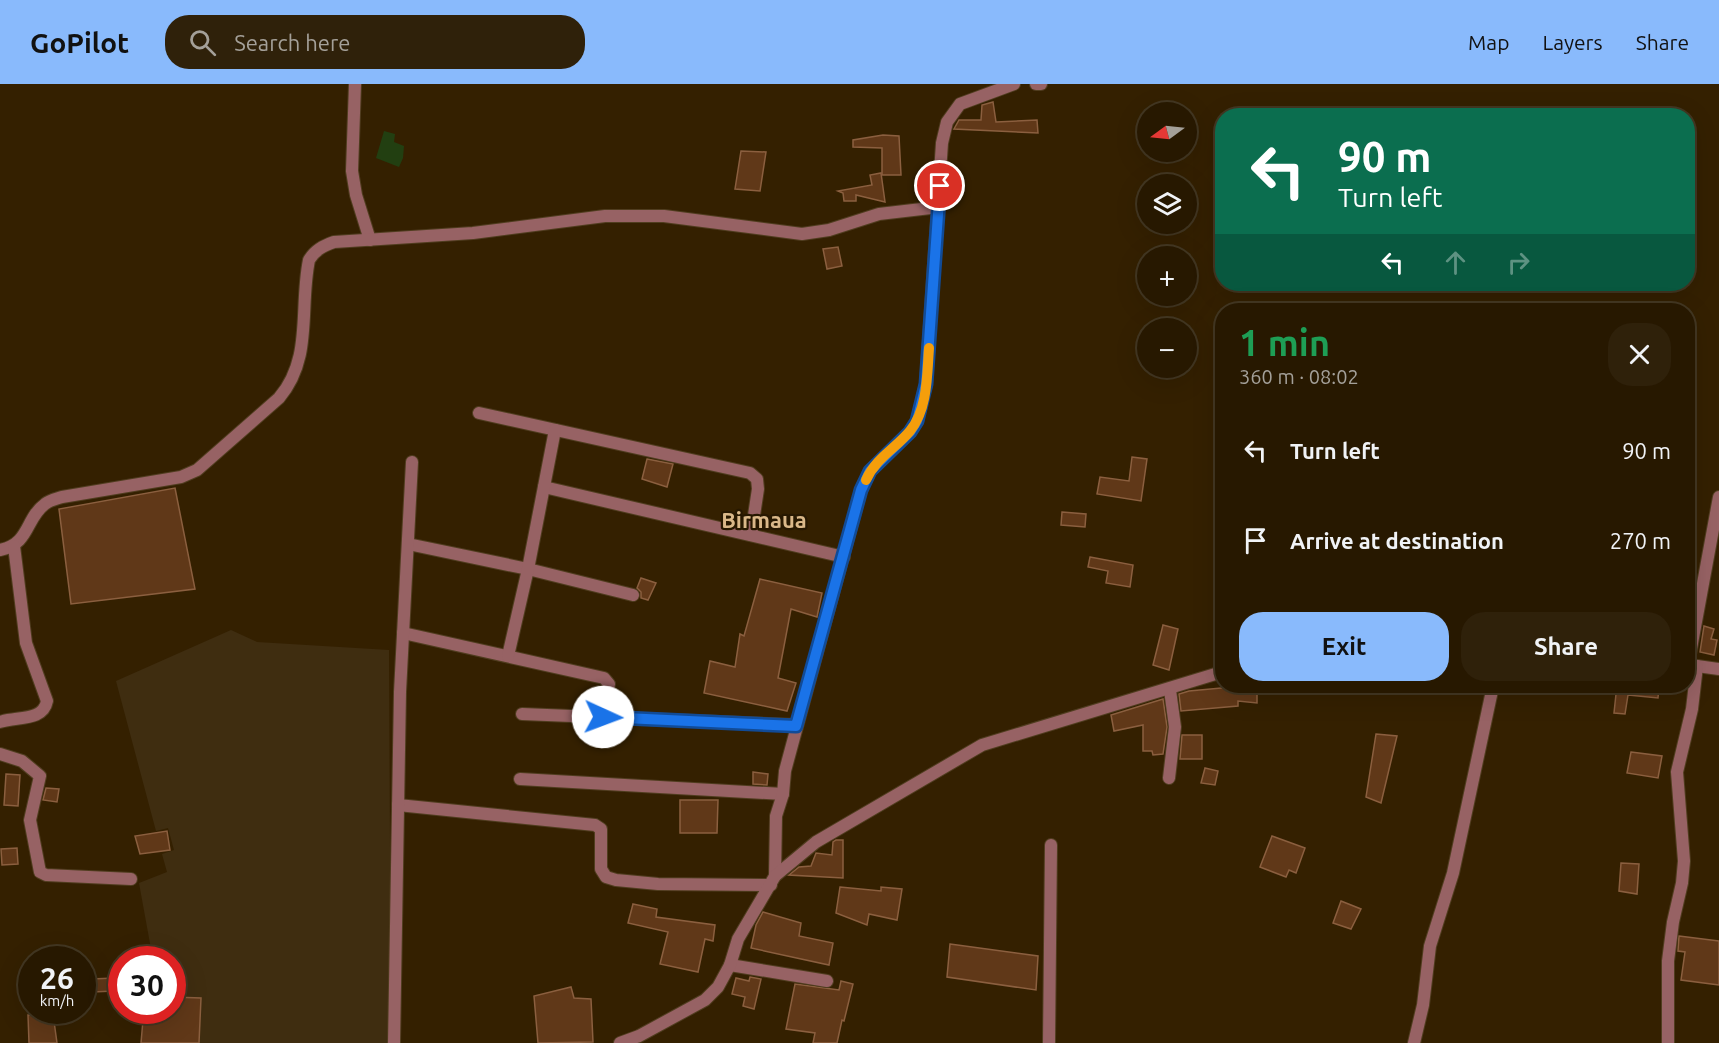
<!DOCTYPE html>
<meta charset="utf-8">
<style>
body{margin:0;font-family:Ubuntu,sans-serif;background:#2f210a;color:#f1f3f6;height:100vh;display:flex;flex-direction:column;font-size:22px;white-space:nowrap}
*{box-sizing:border-box;margin:0}
p{font-size:20px;color:#a4a099}
.icon{flex:none;width:33px;height:33px;fill:none;stroke:currentColor;stroke-width:2;stroke-linecap:round;stroke-linejoin:round}
.map{position:relative;flex:1;overflow:hidden}
.sheet{position:absolute;left:1215px;top:219px;width:480px;height:390px;display:flex;flex-direction:column;background:#271800;border-radius:24px;box-shadow:0 6px 24px #0002,0 0 0 2px #433722}
.sheet>*{flex:none}
.banner{position:absolute;left:1215px;top:24px;width:480px;height:183px;border-radius:24px;box-shadow:0 6px 24px #0002,0 0 0 2px #433722;background:#0b6e4f;color:#fff;overflow:hidden}
.needle{width:39px;rotate:255deg}
.buttons{position:absolute;left:1137px;top:18px;display:grid;gap:12px}
.buttons a{display:grid;place-items:center;width:60px;height:60px;border-radius:50%;background:#271800;box-shadow:0 6px 24px #0002,0 0 0 2px #433722;font-size:30px}
.speed{position:absolute;left:18px;top:862px;display:flex;gap:12px;font-size:30px;font-weight:700;text-align:center}
.speed>*{display:grid;place-content:center;width:78px;height:78px;border-radius:50%;background:#271800;box-shadow:0 6px 24px #0002,0 0 0 2px #433722;line-height:1}
.speed small{font-size:15px;font-weight:400}
.speed .limit{border:9px solid #d22;background:#fff;color:#111}
.pin{position:absolute;display:grid;place-items:center;width:51px;height:51px;color:#fff;margin:-26px;border:3px solid #fff;border-radius:50%;box-shadow:0 2px 6px #0007}
.me{position:absolute;width:66px;margin:-33px;rotate:92deg;stroke-linejoin:round;filter:drop-shadow(0 0 4px #0008)}
.turn{display:flex;align-items:center;gap:21px;height:126px;padding:0 24px;font-size:27px}
.turn .icon{width:78px;height:78px;stroke-width:2.5}
.turn b{display:block;font-size:42px;line-height:51px}
.lanes{display:flex;align-items:center;height:57px;padding:0 24px;background:#0003;justify-content:center;gap:30px;direction:ltr}
.lanes .off{opacity:.35}
.round{display:grid;place-items:center;flex:none;width:63px;height:63px;border-radius:24px;background:#2f210a}
.head{display:flex;align-items:center;justify-content:space-between;height:102px;padding:0 24px}
h1{font-size:36px;font-weight:700;line-height:45px;color:#1e9e55}
.action{display:flex;gap:12px;margin-top:auto;padding:12px 24px}
.action a{flex:1;height:69px;border-radius:24px;background:#89bafc;color:#111;font-size:24px;font-weight:700;line-height:69px;text-align:center}
.action a+a{background:#2f210a;color:#f1f3f6}
ul{padding:0;list-style:none}
li{display:flex;align-items:center;gap:18px;height:90px;padding:0 24px}
li div{flex:1}
li b{display:block;font-size:22px}
li em{font-style:normal}
header{display:flex;align-items:center;gap:36px;box-sizing:border-box;height:84px;padding:0 30px;background:#89bafc;color:#111}
header strong{font-size:28px}
nav{display:flex;gap:33px;margin-inline-start:auto;font-size:21px}
.search{width:420px;height:54px;background:#2f210a;display:flex;align-items:center;gap:15px;box-sizing:border-box;padding:0 21px;border-radius:24px;color:#a4a099;font-size:22px}
.map>svg:first-child{display:block}
.built{fill:#3f2d10}
.green{fill:#223f11}
.building{fill:#603818;stroke:#8b5f3f;stroke-width:1.5}
.lines{fill:none;stroke-linecap:round;stroke-linejoin:round}
.street-casing{stroke:#503d1f;stroke-width:14}
.street{stroke:#976264;stroke-width:12}
.route-casing{stroke:#114b97;stroke-width:15}
.route{stroke:#1a73e8;stroke-width:10}
.slow{stroke:#f59e0b;stroke-width:10}
.labels{text-anchor:middle;stroke-width:4.5;stroke-linejoin:round;paint-order:stroke}
.quarter-label{font-size:22px;font-weight:bold;fill:#dab889;stroke:#271801}
</style>
<header>
<strong>GoPilot</strong>
<div class="search"><svg class="icon" aria-label="search" viewBox="0 0 24 24"><circle cx="10" cy="10" r="6"/><path d="M15 15l6 6"/></svg>Search here</div>
<nav><a>Map</a><a>Layers</a><a>Share</a></nav>
</header>
<div class="map">
<svg width="1719" height="959" viewBox="0 0 1719 959">
<rect width="100%" height="100%" fill="#342000"/>
<!-- built -->
<polygon class="built" points="231,546 257,558 389,566 391,959 163,959 161,927 172,927 172,876 153,876 139,799 167,788 162,770 174,766 168,744 156,747 116,597"/>
<!-- green -->
<polygon class="green" points="384,47 395,50 394,58 404,62 403,74 399,83 376,74"/>
<!-- building -->
<g class="building">
<polygon points="993,18 996,38 1037,36 1038,49 954,45 959,36 981,36 982,21"/>
<polygon points="883,51 899,52 901,91 882,91 882,64 853,63 853,56"/>
<polygon points="741,67 766,68 760,107 735,105"/>
<polygon points="881,89 885,118 856,111 856,117 844,117 843,109 838,107 872,101 870,91"/>
<polygon points="838,163 842,182 827,185 823,165"/>
<polygon points="1132,373 1147,375 1141,417 1097,410 1100,393 1129,397"/>
<polygon points="647,375 673,380 667,403 642,395"/>
<polygon points="175,404 195,505 71,520 59,425"/>
<polygon points="1062,428 1086,430 1085,443 1061,441"/>
<polygon points="1090,473 1133,481 1130,503 1106,499 1108,487 1088,483"/>
<polygon points="641,494 656,499 648,516 641,514 641,508 637,504"/>
<polygon points="760,495 822,509 817,533 791,525 778,594 796,599 787,627 704,609 710,577 735,583 740,550 744,552"/>
<polygon points="1163,541 1178,545 1169,586 1153,581"/>
<polygon points="1704,542 1714,545 1711,555 1717,556 1714,571 1700,568"/>
<polygon points="1243,602 1257,602 1257,619 1238,617 1238,622 1181,627 1179,610 1189,607"/>
<polygon points="1607,602 1659,602 1658,614 1628,611 1625,630 1614,629 1616,610 1606,610"/>
<polygon points="1163,615 1167,643 1163,670 1153,671 1152,667 1143,667 1143,641 1114,647 1111,631"/>
<polygon points="1376,650 1397,652 1381,719 1366,713"/>
<polygon points="1182,651 1202,651 1202,675 1180,675"/>
<polygon points="1631,668 1662,672 1658,694 1627,689"/>
<polygon points="1205,684 1218,687 1215,701 1201,699"/>
<polygon points="753,688 768,690 767,701 753,700"/>
<polygon points="6,690 20,691 18,722 4,721"/>
<polygon points="46,704 59,705 57,718 43,716"/>
<polygon points="680,716 718,716 717,749 680,749"/>
<polygon points="167,747 170,766 140,770 135,752"/>
<polygon points="1272,752 1305,764 1296,789 1289,786 1286,793 1260,783"/>
<polygon points="836,756 843,756 843,794 789,791 799,783 811,782 816,769 832,771 833,758"/>
<polygon points="17,764 18,780 2,781 1,765"/>
<polygon points="1621,779 1639,780 1637,810 1619,807"/>
<polygon points="840,803 881,807 881,803 902,805 897,836 869,830 867,841 836,829"/>
<polygon points="1341,817 1361,825 1351,845 1333,839"/>
<polygon points="633,820 657,825 656,833 715,841 713,857 705,855 698,888 660,880 668,848 628,839"/>
<polygon points="763,828 801,839 799,852 833,859 829,881 751,864 756,841"/>
<polygon points="1679,852 1719,857 1719,901 1681,896 1685,868 1678,867"/>
<polygon points="950,860 1038,872 1036,906 947,893"/>
<polygon points="750,893 761,895 754,925 743,922 745,913 732,910 736,894 749,897"/>
<polygon points="114,894 113,907 93,908 92,895"/>
<polygon points="841,897 853,900 844,937 842,936 837,959 813,959 815,949 786,945 795,900 839,906"/>
<polygon points="571,903 574,914 591,915 593,958 538,959 534,912"/>
<polygon points="172,913 201,914 199,959 141,959 143,936 151,936 151,930 169,930 169,927 172,927"/>
<polygon points="53,930 57,959 29,959 28,931"/>
</g>
<g class="lines">
<!-- street casing -->
<g class="street-casing">
<g id="street">
<polyline points="355,0 352,87 356,111 370,156"/>
<polyline points="1036,0 1041,0"/>
<polyline points="479,329 750,389 757,395 758,405 751,451"/>
<polyline points="544,403 844,473"/>
<polyline points="408,460 528,485 633,511"/>
<path d="M0,466C30,460 25,435 45,420C50,416 56,415 62,413L181,393L197,386L279,314C313,274 299,225 309,176C315,166 323,162 334,158L473,149L605,132H664L802,150L829,146L879,130L939,123"/>
<polyline points="403,549 604,594 609,600 603,633"/>
<polyline points="508,572 528,485 555,346"/>
<polyline points="1688,581 1719,413"/>
<polyline points="1690,581 1719,585"/>
<polyline points="522,630 796,641"/>
<path d="M0,638C16,632 43,638 47,617L26,559L14,462"/>
<polyline points="0,670 22,677 40,692 30,736 40,788 46,791 131,795"/>
<polyline points="1169,694 1175,643 1170,606"/>
<polyline points="520,695 783,710"/>
<polyline points="398,721 595,741 601,745 601,785 606,793 616,796 658,800 771,801"/>
<polyline points="775,792 776,732 783,710 785,687 861,406 870,387 910,348 917,337 926,300 942,59 947,38 960,20 1014,0"/>
<polyline points="730,881 827,897"/>
<polyline points="394,959 400,608 412,378"/>
<polyline points="620,959 639,952 705,916 718,903 730,881 738,855 775,792 816,758 982,661 1222,588"/>
<polyline points="1049,959 1051,761"/>
<polyline points="1414,959 1423,921 1430,862 1453,789 1493,602"/>
<polyline points="1668,959 1668,877 1673,838 1682,799 1684,777 1677,688 1692,625 1697,582"/>
</g>
</g>
<!-- street -->
<use href="#street" class="street"/>
</g>
<g class="lines">
<!-- route casing -->
<g class="route-casing">
<polyline id="route" points="603,633 796,642 861,406 870,387 910,348 917,337 926,300 940,102"/>
</g>
<!-- route -->
<use href="#route" class="route"/>
<!-- slow -->
<path class="slow" d="M866,396C876,374 896,364 910,347C928,325 927,290 929,264"/>
</g>
<g class="labels">
<!-- quarter labels -->
<g class="quarter-label">
<text x="764" y="444">Birmaua</text>
</g>
</g>
</svg>
<div class="buttons">
<a><svg class="needle" viewBox="-14 -14 28 28"><path d="M0-13l5 13h-10z" fill="#e53935"/><path d="M0 13l5-13h-10z" fill="#a4a099"/></svg></a>
<a><svg class="icon" aria-label="layers" viewBox="0 0 24 24"><path d="M12 4l9 5-9 5-9-5zM3 14l9 5 9-5"/></svg></a>
<a>+</a>
<a>−</a>
</div>
<div class="speed"><div>26<small>km/h</small></div><div class="limit">30</div></div>
<div class="pin" style="left:940px;top:102px;background:#d93025"><svg class="icon" aria-label="arrive" viewBox="0 0 24 24"><path d="M6 21V4h12l-3 4 3 4H6"/></svg></div>
<svg class="me" style="left:603px;top:633px" viewBox="-20 -20 40 40"><circle r="19" fill="#fff"/><path d="M0-13L10 11 0 6-10 11z" fill="#1a73e8"/></svg>
<div class="banner">
<div class="turn"><svg class="icon" aria-label="left" viewBox="0 0 24 24"><path d="M17 20v-9H6M10 6l-5 5 5 5"/></svg><div><b>90 m</b>Turn left</div></div>
<div class="lanes"><svg class="icon" aria-label="left" viewBox="0 0 24 24"><path d="M17 20v-9H6M10 6l-5 5 5 5"/></svg><svg class="icon off" aria-label="ahead" viewBox="0 0 24 24"><path d="M12 20V5M6 11l6-6 6 6"/></svg><svg class="icon off" aria-label="right" viewBox="0 0 24 24"><path d="M7 20v-9h11M14 6l5 5-5 5"/></svg></div>
</div>
<section class="sheet">
<div class="head"><div><h1>1 min</h1><p>360 m · 08:02</p></div><a class="round"><svg class="icon" aria-label="close" viewBox="0 0 24 24"><path d="M6 6l12 12M18 6L6 18"/></svg></a></div>
<ul>
<li><svg class="icon" aria-label="left" viewBox="0 0 24 24"><path d="M17 20v-9H6M10 6l-5 5 5 5"/></svg><div><b>Turn left</b></div><em>90 m</em></li>
<li><svg class="icon" aria-label="arrive" viewBox="0 0 24 24"><path d="M6 21V4h12l-3 4 3 4H6"/></svg><div><b>Arrive at destination</b></div><em>270 m</em></li>
</ul>
<div class="action"><a>Exit</a><a>Share</a></div>
</section>
</div>
